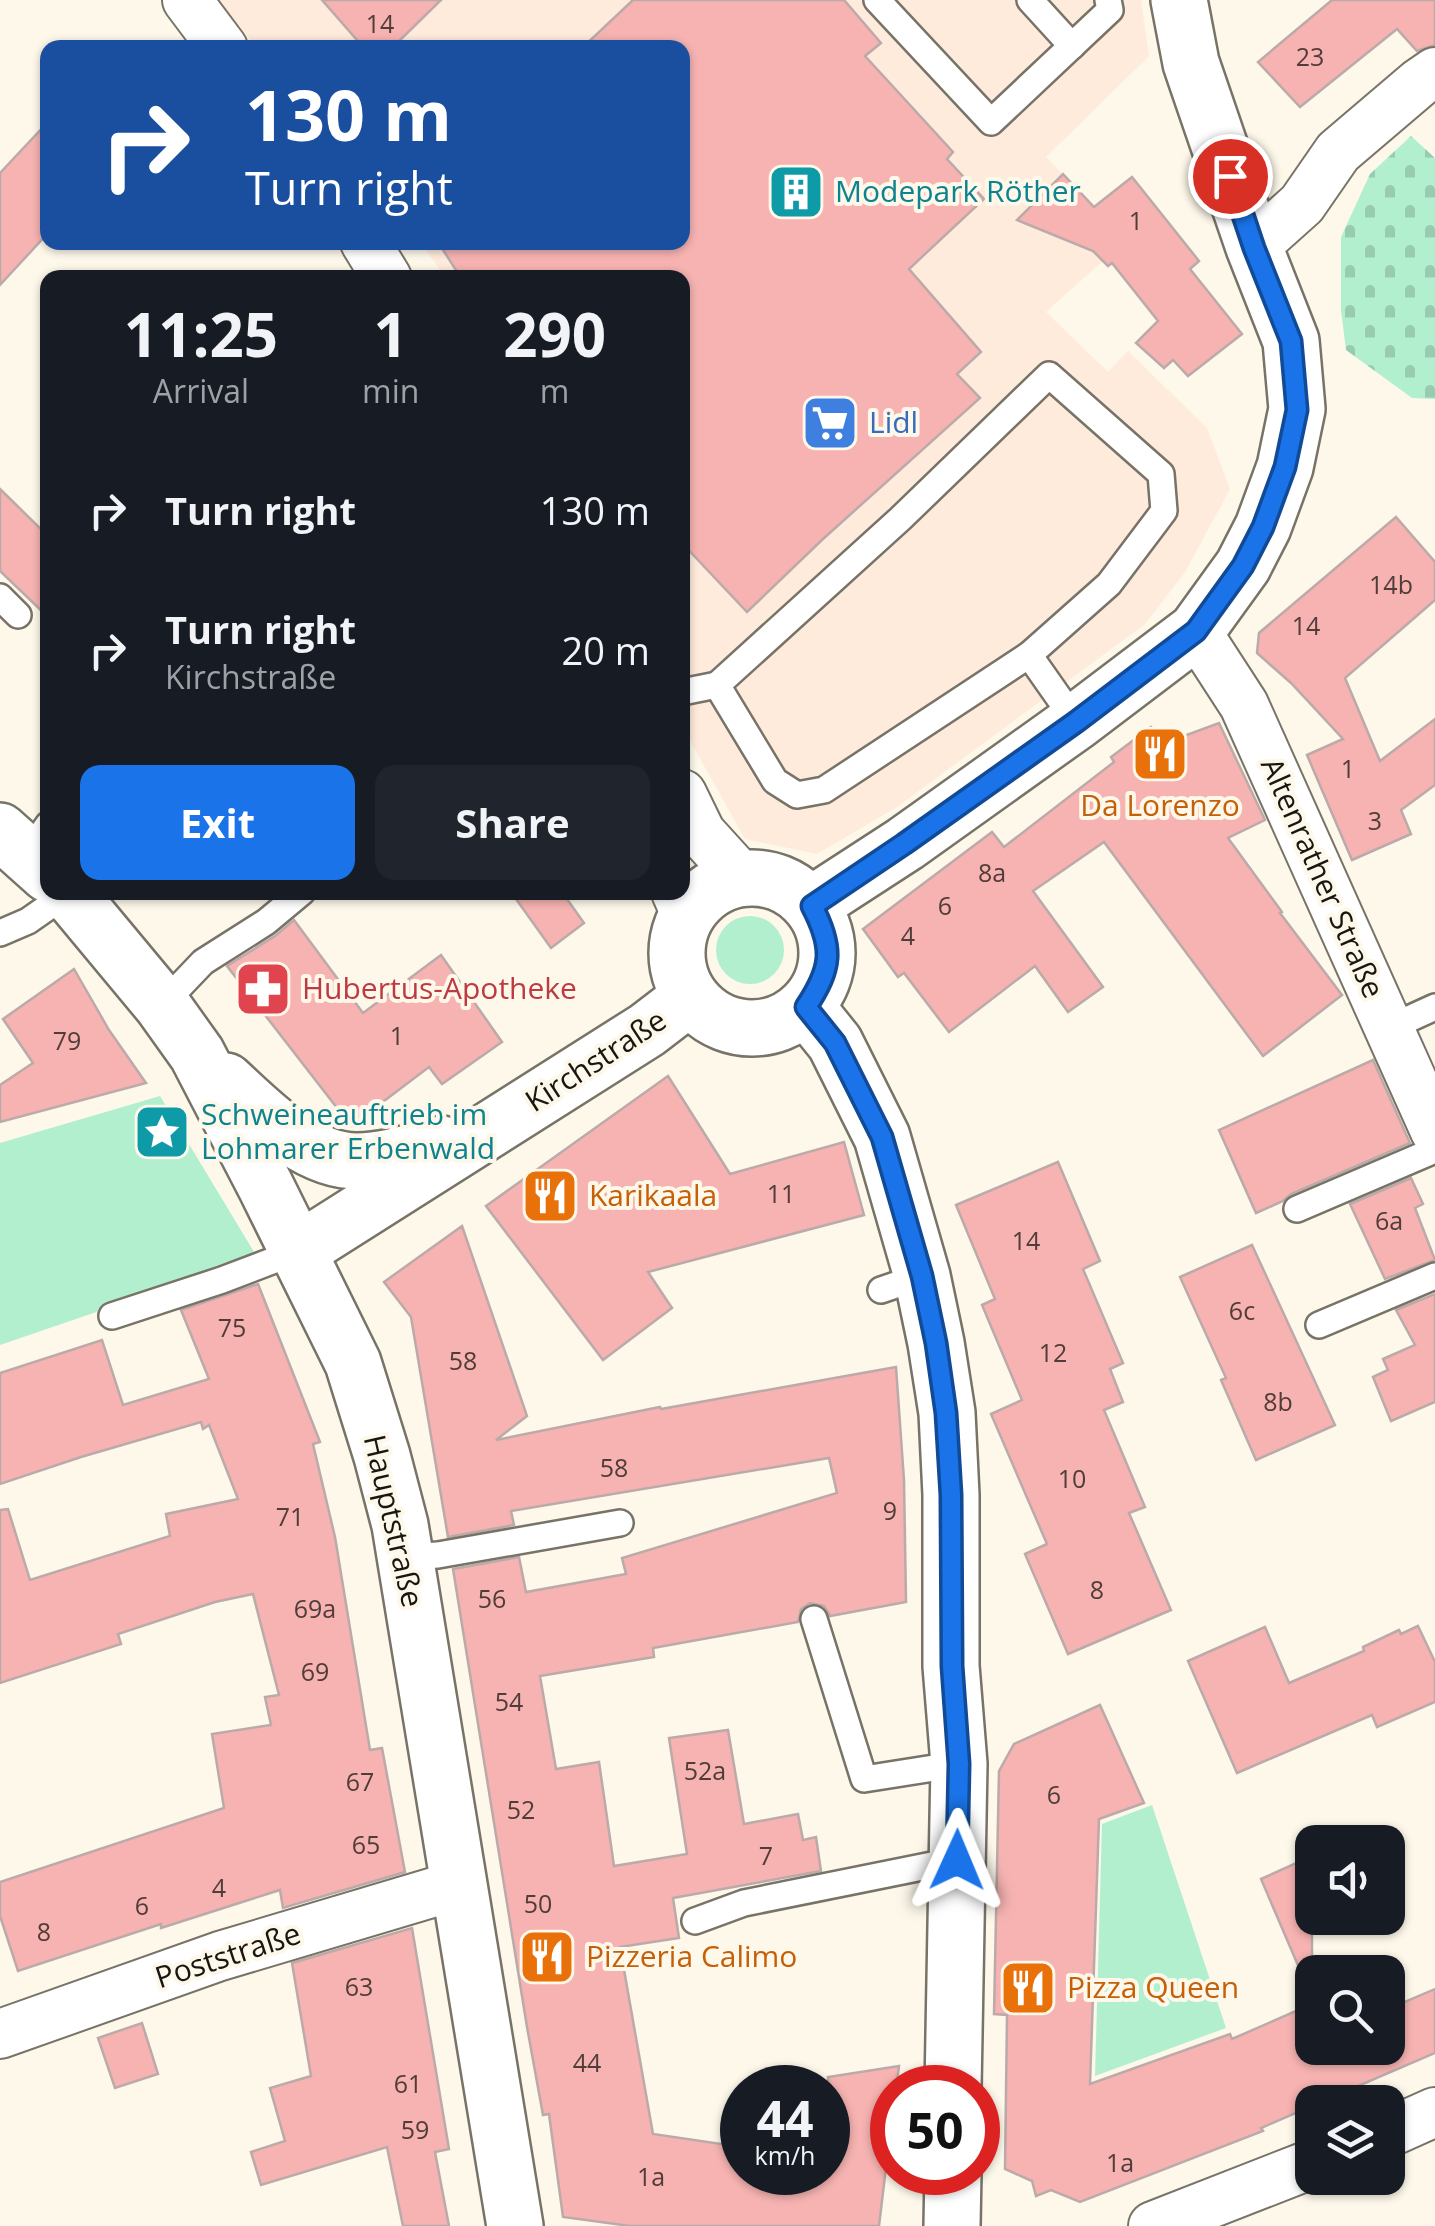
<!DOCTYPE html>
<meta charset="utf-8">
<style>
body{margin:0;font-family:"Open Sans",sans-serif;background:#20242c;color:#f1f3f6;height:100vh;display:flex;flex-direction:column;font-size:38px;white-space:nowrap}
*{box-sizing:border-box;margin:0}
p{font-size:32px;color:#9ea1a6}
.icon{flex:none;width:55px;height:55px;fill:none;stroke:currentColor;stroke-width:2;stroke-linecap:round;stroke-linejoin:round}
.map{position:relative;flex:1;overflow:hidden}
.sheet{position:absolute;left:40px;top:270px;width:650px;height:630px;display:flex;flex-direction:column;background:#171b24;border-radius:20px;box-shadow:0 2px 8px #0004}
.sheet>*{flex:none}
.guide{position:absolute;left:40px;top:40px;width:650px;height:210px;border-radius:20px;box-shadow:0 2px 8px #0004;background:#1a4fa0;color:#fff;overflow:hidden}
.buttons{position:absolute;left:1295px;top:1825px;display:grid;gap:20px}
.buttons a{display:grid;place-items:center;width:110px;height:110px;border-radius:20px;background:#171b24;box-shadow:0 2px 8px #0004;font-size:50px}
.speed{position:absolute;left:720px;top:2065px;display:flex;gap:20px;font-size:50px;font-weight:700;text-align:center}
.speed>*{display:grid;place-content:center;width:130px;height:130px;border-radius:50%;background:#171b24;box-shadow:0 2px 8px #0004;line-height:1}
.speed small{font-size:25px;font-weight:400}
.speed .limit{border:15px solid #d22;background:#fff;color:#111}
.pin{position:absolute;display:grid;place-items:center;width:85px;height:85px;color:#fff;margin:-42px;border:5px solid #fff;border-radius:50%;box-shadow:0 2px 10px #0007}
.me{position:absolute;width:110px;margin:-55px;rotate:1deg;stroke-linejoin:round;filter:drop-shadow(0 0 8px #0008)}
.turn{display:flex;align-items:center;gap:35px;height:210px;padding:0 40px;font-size:45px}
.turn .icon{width:130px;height:130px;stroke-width:2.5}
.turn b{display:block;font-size:70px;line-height:85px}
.eta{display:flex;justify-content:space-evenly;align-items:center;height:170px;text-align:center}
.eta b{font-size:60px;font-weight:700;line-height:70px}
.button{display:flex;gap:20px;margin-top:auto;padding:20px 40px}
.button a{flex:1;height:115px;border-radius:20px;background:#1a73e8;color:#fff;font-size:40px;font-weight:700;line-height:115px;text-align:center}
.button a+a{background:#20242c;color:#f1f3f6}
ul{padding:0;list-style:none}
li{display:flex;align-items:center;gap:30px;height:140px;padding:0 40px}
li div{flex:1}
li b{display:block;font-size:38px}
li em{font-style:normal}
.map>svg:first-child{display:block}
.commercial{fill:#feebdb}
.green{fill:#b1efce}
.cemetery{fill:url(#cemetery-stones)}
.building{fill:#f6b3b1;stroke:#bbaaa9;stroke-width:2.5}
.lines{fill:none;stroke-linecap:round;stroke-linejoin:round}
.service-casing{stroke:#787367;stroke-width:30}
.minor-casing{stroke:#787367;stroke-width:52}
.tertiary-casing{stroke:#787367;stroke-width:60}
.secondary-casing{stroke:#787367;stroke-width:60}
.service{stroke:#fff;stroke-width:25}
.minor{stroke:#fff;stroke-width:48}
.tertiary{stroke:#fff;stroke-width:55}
.secondary{stroke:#fff;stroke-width:55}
.route-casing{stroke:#114b97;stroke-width:25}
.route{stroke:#1a73e8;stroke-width:18}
.labels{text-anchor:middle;stroke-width:8;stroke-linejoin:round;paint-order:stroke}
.number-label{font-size:25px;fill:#503d39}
.culture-label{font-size:30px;fill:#0d838f;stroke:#fdf8ea;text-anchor:start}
.shop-label{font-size:30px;fill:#366cbe;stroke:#fdf8ea;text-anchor:start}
.food-label{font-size:30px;fill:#c56008;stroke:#fdf8ea;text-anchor:start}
.street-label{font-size:30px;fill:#181611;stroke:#fdf8ea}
.health-label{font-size:30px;fill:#be3a42;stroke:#fdf8ea;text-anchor:start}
</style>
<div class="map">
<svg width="1435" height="2226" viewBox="0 0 1435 2226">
<defs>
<pattern id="cemetery-stones" width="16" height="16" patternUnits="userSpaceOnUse" patternTransform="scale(2.5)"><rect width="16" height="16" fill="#b1efce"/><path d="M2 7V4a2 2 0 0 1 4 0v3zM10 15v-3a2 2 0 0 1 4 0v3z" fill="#98ccb0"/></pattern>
</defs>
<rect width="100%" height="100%" fill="#fdf8ea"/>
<!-- commercial -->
<polygon class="commercial" points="219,0 1141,0 1149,56 1046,157 1094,207 1122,244 1046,312 1108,372 1128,351 1207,428 1230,489 1185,572 1145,624 897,807 817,854 745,839 683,728 682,278 445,277 421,243 682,242 682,48 256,47"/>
<!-- green -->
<g class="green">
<circle cx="750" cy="950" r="34"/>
<polygon points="160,1096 257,1257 0,1345 0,1143"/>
<polygon points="1152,1805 1226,2028 1095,2076 1102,1824"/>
</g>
<!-- cemetery -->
<polygon class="cemetery" points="1411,136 1435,158 1435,399 1412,398 1346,350 1341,310 1341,237 1370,174"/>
<!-- building -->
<g class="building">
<polygon points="322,0 441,0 392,48 364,48"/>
<polygon points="633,0 844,0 881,43 865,56 953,152 947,159 984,199 909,269 981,352 957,374 980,398 823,539 747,612 682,543 682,278 461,278 438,242 682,242 682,48 582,48"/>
<polygon points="1332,0 1435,0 1435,45 1417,51 1397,29 1300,107 1258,62"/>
<polygon points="48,122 48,233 0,285 0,173"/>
<polygon points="1063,174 1094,207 1132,177 1199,261 1190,269 1242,334 1188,376 1173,360 1164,368 1136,343 1158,321 1112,263 1108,266 1093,251 1017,220"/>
<polygon points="0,489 48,536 48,617 0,571"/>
<polygon points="1396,517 1435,562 1435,600 1345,678 1380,761 1435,719 1435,785 1401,810 1411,834 1352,860 1307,755 1343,739 1291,683 1257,653 1259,633"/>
<polygon points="1219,723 1265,820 1228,838 1282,912 1280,913 1342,995 1263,1056 1104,842 1033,891 1103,987 1068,1012 1035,966 949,1032 904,973 898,977 863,929 992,832 1004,847 1114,762 1111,757 1151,727 1165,743"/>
<polygon points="511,892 562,892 584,923 551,948"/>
<polygon points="294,920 363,1013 441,955 502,1042 442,1084 429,1067 351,1126 227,966 275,936"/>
<polygon points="74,969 109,1030 146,1083 0,1122 0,1085 33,1063 3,1019"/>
<polygon points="1373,1060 1410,1143 1291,1194 1283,1201 1256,1213 1219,1130"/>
<polygon points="668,1076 730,1174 844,1142 864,1215 648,1272 672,1308 603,1360 486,1206"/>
<polygon points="1058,1162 1100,1261 1083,1269 1123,1363 1110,1369 1123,1402 1104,1410 1145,1507 1129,1513 1171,1610 1068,1654 1025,1554 1047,1544 991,1414 1022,1400 982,1305 995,1299 956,1205"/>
<polygon points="1411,1178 1423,1204 1415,1208 1435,1260 1385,1279 1350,1204"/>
<polygon points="462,1226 527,1416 496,1440 660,1407 661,1409 896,1367 904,1480 906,1602 830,1616 824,1606 810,1603 801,1609 798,1622 653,1648 654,1657 540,1676 556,1769 599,1762 614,1866 687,1854 669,1738 728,1730 744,1824 798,1814 803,1840 816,1837 821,1871 673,1898 679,1938 620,1947 653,2134 742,2147 742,2172 828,2172 828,2077 899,2066 896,2088 892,2088 892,2117 879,2226 630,2226 563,2217 549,2114 543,2115 527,2027 453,1569 519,1557 526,1592 626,1574 622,1558 837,1493 829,1458 511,1511 514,1525 448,1537 411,1317 384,1282"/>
<polygon points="1252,1245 1335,1425 1256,1460 1221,1380 1226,1378 1180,1277"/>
<polygon points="258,1284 320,1442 313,1444 335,1537 370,1750 382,1748 405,1872 283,1908 280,1890 161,1928 161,1924 18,1971 0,1916 0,1882 224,1808 212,1734 271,1725 265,1697 279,1695 253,1594 215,1602 118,1634 121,1644 0,1683 0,1510 8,1509 30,1580 170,1536 166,1514 238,1499 209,1425 203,1429 201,1422 81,1457 0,1484 0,1373 102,1340 123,1405 209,1379 181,1310"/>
<polygon points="1435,1294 1435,1402 1391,1421 1373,1377 1388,1370 1383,1359 1415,1345 1396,1310"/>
<polygon points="1418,1626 1435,1662 1435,1702 1377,1727 1372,1715 1237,1773 1188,1661 1265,1627 1289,1683 1364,1651 1363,1647 1399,1630 1401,1634"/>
<polygon points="1100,1705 1144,1803 1099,1819 1090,2084 1230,2034 1232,2039 1312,2004 1312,2048 1388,2048 1388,2009 1435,1989 1435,2053 1321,2102 1312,2102 1312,2106 1261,2128 1263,2131 1080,2202 1051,2190 1036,2196 1032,2181 1005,2169 1007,2015 994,2014 999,1771 1014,1744"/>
<polygon points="1312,1856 1312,1998 1261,1879"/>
<polygon points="412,1928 449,2149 435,2152 449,2226 403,2226 387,2147 261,2185 251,2152 285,2141 270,2088 311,2076 292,1963"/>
<polygon points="142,2023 158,2074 115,2088 98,2038"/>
</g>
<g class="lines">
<!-- service casing -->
<g class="service-casing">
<g id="service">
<polyline points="877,0 991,122 1110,10 1108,0"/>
<polyline points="1030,0 1072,46"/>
<polygon points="1049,375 1161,474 1164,511 1109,584 1029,655 824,790 797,795 775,781 717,685 900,519"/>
<polyline points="0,597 18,615"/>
<polyline points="1029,655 1076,722"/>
<polyline points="682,692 717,685"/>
<polyline points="27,855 48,825"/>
<polyline points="0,933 28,921 68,893"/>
<polyline points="162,1005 203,962 266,922 302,892"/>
<polyline points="1389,1028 1435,1007"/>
<polyline points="1297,1209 1435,1150"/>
<polyline points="881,1290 922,1276"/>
<polyline points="112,1316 222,1280 298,1251"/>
<polyline points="1319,1325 1435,1276"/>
<polyline points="405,1557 438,1555 620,1523"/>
<polyline points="814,1619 864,1779 959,1764"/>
<polyline points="695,1921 744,1903 957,1860"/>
</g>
</g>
<!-- minor casing -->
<g class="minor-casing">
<g id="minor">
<polyline points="187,0 223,48"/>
<polyline points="365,242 387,278"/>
<polyline points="1254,247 1302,204 1338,152 1419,83 1435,72"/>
<polyline points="1196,631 1244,705 1435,1131"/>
<polyline points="682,794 701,833 741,877"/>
<polyline points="676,892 686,915"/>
<polyline points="0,2034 220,1956 458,1885"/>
<polyline points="1388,2133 1435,2112"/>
<polyline points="1153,2226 1312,2164"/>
</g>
</g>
<!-- tertiary casing -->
<g class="tertiary-casing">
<polyline id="tertiary" points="811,905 905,844 1076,722 1196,631 1243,566 1263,527 1285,467 1297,409 1291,341 1254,247 1191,63 1179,0"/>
</g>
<!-- secondary casing -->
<g class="secondary-casing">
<g id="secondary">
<polyline points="0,831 48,874"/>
<circle cx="752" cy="953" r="75"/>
<polyline points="68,892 162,1005 197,1054 266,1187 353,1363 382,1456 400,1525 515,2226"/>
<polyline points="806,1007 835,1043 882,1137 922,1276 936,1343 947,1413 951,1495 951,1666 959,1764 953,2088"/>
<path d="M226,1081C261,1113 306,1161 357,1161C386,1161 415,1151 442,1144"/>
<polyline points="298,1251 647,1030 690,997"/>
<polyline points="952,2226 953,2172"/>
</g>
</g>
<!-- service -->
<use href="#service" class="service"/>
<!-- minor -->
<use href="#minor" class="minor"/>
<!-- tertiary -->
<use href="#tertiary" class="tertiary"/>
<!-- secondary -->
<use href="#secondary" class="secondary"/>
</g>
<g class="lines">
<!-- route casing -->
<g class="route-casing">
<path id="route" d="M957,1860L959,1764L952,1666L951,1495L946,1413L936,1343L922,1276L882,1137L835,1043L806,1007C832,968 834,948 812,906L904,844L1076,722L1196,631L1243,566L1263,527L1285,467L1297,410L1291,341L1254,248L1230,176"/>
</g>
<!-- route -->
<use href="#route" class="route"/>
</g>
<!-- icons -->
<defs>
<g id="building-square" transform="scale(2.875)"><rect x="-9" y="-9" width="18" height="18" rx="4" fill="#0f9aa8" stroke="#fdf8ea"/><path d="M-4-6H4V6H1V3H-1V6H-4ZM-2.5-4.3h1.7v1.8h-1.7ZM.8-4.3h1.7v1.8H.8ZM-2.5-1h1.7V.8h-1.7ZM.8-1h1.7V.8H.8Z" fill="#fff"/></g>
<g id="supermarket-square" transform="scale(2.875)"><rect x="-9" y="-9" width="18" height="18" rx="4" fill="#3f7fe0" stroke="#fdf8ea"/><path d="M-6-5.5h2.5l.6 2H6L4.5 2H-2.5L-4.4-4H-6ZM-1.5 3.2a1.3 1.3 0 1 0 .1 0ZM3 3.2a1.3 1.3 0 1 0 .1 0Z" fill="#fff"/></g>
<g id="restaurant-square" transform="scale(2.875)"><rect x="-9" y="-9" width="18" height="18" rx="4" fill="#e8710a" stroke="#fdf8ea"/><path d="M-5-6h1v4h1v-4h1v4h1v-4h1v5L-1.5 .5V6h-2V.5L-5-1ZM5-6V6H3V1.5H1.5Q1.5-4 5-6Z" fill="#fff"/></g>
<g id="pharmacy-square" transform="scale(2.875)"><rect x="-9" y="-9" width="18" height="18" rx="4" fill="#e0444e" stroke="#fdf8ea"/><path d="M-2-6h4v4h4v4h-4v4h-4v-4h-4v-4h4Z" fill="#fff"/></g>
<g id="sight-square" transform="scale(2.875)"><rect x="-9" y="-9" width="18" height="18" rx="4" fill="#0f9aa8" stroke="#fdf8ea"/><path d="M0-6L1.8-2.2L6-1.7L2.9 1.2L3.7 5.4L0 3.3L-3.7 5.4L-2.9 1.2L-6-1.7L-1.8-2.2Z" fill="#fff"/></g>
</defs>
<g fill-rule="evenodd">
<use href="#building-square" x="796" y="192"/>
<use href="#supermarket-square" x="830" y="423"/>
<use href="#restaurant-square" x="1160" y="754"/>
<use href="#pharmacy-square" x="263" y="989"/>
<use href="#sight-square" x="162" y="1132"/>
<use href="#restaurant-square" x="550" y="1196"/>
<use href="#restaurant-square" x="547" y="1957"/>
<use href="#restaurant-square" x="1028" y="1988"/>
</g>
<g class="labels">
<!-- number labels -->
<g class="number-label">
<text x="380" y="33">14</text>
<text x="1310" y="66">23</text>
<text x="1136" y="230">1</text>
<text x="1391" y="594">14b</text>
<text x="1306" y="635">14</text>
<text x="1348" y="778">1</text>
<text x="1375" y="830">3</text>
<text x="992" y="882">8a</text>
<text x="945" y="915">6</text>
<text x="908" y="945">4</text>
<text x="397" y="1045">1</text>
<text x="67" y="1050">79</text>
<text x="781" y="1203">11</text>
<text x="1389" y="1230">6a</text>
<text x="1026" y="1250">14</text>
<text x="1242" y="1320">6c</text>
<text x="232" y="1337">75</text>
<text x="1053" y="1362">12</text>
<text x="463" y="1370">58</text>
<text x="1278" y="1411">8b</text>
<text x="614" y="1477">58</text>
<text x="1072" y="1488">10</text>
<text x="890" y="1520">9</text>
<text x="290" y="1526">71</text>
<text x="1097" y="1599">8</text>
<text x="492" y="1608">56</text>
<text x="315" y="1618">69a</text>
<text x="315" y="1681">69</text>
<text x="509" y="1711">54</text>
<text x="705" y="1780">52a</text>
<text x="360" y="1791">67</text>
<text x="1054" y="1804">6</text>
<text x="521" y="1819">52</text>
<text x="366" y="1854">65</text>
<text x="766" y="1865">7</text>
<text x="219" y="1897">4</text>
<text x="538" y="1913">50</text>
<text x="142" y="1915">6</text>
<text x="44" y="1941">8</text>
<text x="359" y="1996">63</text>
<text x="587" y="2072">44</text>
<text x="408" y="2093">61</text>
<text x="415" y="2139">59</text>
<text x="1120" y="2172">1a</text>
<text x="651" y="2186">1a</text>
</g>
<!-- culture labels -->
<g class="culture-label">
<text x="835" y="202">Modepark Röther</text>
<text x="201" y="1125">Schweineauftrieb im<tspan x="201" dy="34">Lohmarer Erbenwald</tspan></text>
</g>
<!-- shop labels -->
<g class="shop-label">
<text x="869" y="433">Lidl</text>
</g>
<!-- food labels -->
<g class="food-label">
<text x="1160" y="816" text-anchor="middle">Da Lorenzo</text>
<text x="589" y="1206">Karikaala</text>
<text x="586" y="1967">Pizzeria Calimo</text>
<text x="1067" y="1998">Pizza Queen</text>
</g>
<!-- street labels -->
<g class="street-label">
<text transform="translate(1322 878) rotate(66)" y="10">Altenrather Straße</text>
<text transform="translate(596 1061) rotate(-33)" y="10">Kirchstraße</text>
<text transform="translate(393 1521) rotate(77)" y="10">Hauptstraße</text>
<text transform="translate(228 1956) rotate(-18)" y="10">Poststraße</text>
</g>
<!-- health labels -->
<g class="health-label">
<text x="302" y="999">Hubertus-Apotheke</text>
</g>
</g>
</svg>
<div class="buttons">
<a><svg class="icon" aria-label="sound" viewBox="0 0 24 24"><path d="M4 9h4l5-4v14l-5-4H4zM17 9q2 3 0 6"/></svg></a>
<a><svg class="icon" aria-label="search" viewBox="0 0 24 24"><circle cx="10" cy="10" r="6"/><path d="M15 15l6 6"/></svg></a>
<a><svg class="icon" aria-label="layers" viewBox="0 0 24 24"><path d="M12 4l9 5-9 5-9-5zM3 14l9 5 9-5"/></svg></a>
</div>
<div class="speed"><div>44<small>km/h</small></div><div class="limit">50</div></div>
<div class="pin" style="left:1230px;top:176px;background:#d93025"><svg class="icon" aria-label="arrive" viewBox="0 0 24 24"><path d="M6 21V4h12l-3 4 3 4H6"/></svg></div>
<svg class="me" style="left:957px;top:1860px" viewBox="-20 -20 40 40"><path d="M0-17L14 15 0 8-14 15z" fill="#1a73e8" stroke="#fff" stroke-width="4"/></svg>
<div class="guide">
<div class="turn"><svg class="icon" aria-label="right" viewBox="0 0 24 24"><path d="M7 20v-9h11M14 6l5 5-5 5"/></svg><div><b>130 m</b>Turn right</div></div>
</div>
<section class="sheet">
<div class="eta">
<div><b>11:25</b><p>Arrival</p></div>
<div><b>1</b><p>min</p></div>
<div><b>290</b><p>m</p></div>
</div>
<ul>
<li><svg class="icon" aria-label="right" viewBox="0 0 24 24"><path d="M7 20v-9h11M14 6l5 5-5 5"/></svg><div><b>Turn right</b></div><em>130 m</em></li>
<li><svg class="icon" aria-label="right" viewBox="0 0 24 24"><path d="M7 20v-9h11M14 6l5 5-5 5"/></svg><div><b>Turn right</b><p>Kirchstraße</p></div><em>20 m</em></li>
</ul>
<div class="button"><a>Exit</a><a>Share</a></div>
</section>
</div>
